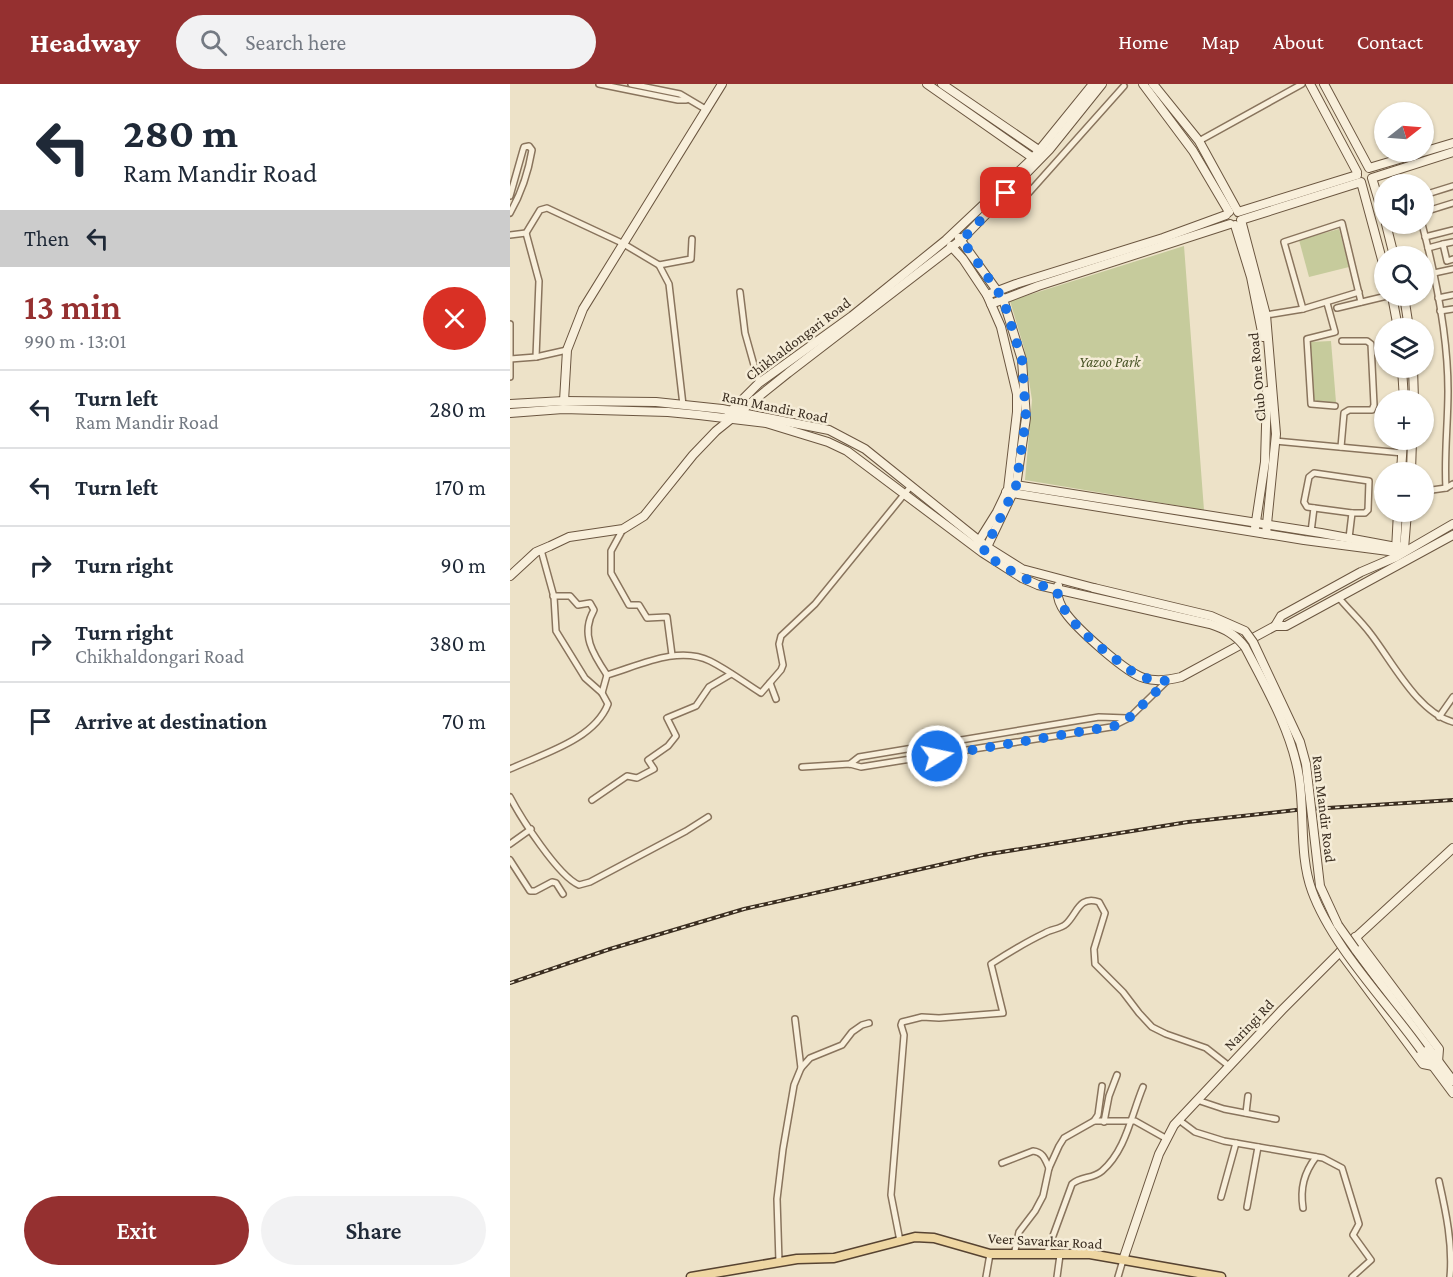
<!DOCTYPE html>
<meta charset="utf-8">
<style>
body{margin:0;font-family:"Crimson Pro",serif;background:#f2f2f3;color:#1f2937;height:100vh;display:flex;flex-direction:column;font-size:22px;white-space:nowrap}
*{box-sizing:border-box;margin:0}
p{font-size:20px;color:#747a83}
.icon{flex:none;width:33px;height:33px;fill:none;stroke:currentColor;stroke-width:2;stroke-linecap:round;stroke-linejoin:round}
.map{position:relative;flex:1;overflow:hidden}
.details{display:flex;flex-direction:column;background:#fff;width:510px}
.details>*{flex:none}
.top-card{background:#fff;color:#1f2937;overflow:hidden}
.needle{width:39px;rotate:73deg}
.fabs{position:absolute;left:864px;top:18px;display:grid;gap:12px}
.fabs a{display:grid;place-items:center;width:60px;height:60px;border-radius:50%;background:#fff;box-shadow:0 2px 4px #0004;font-size:30px}
.pin{position:absolute;display:grid;place-items:center;width:51px;height:51px;color:#fff;margin:-26px;border-radius:12px;box-shadow:0 3px 9px #0006}
.me{position:absolute;width:66px;margin:-33px;rotate:80deg;stroke-linejoin:round;filter:drop-shadow(0 0 4px #0008)}
.turn{display:flex;align-items:center;gap:21px;height:126px;padding:0 24px;font-size:27px}
.turn .icon{width:78px;height:78px;stroke-width:2.5}
.turn b{display:block;font-size:42px;line-height:51px}
.then{display:flex;align-items:center;height:57px;padding:0 24px;background:#0003;gap:12px;font-size:22px}
.round{display:grid;place-items:center;flex:none;width:63px;height:63px;border-radius:32px;background:#f2f2f3}
.overview{display:flex;align-items:center;justify-content:space-between;height:102px;padding:0 24px}
h1{font-size:36px;font-weight:600;line-height:45px;color:#953030}
.primary-button{display:flex;gap:12px;margin-top:auto;padding:12px 24px}
.primary-button a{flex:1;height:69px;border-radius:36px;background:#953030;color:#fff;font-size:24px;font-weight:600;line-height:69px;text-align:center}
.primary-button a+a{background:#f2f2f3;color:#1f2937}
ul{padding:0;list-style:none}
li{display:flex;align-items:center;gap:18px;height:78px;padding:0 24px;border-top:2px solid #e0e1e3}
li div{flex:1}
li b{display:block;font-size:22px}
li em{font-style:normal}
header{display:flex;align-items:center;gap:36px;box-sizing:border-box;height:84px;padding:0 30px;background:#953030;color:#fff}
header strong{font-size:28px}
nav{display:flex;gap:33px;margin-inline-start:auto;font-size:21px}
.search{width:420px;height:54px;background:#f2f2f3;display:flex;align-items:center;gap:15px;box-sizing:border-box;padding:0 21px;border-radius:33px;color:#747a83;font-size:22px}
main{display:flex;flex:1;min-height:0}
.map>svg:first-child{display:block}
.green{fill:#c6cb9c}
.lines{fill:none;stroke-linecap:round;stroke-linejoin:round}
.street-tunnel{stroke:#c9bea6;stroke-width:5;stroke-dasharray:5 2.5;stroke-linecap:butt}
.street-casing{stroke:#89745d;stroke-width:8}
.secondary-casing{stroke:#6b5640;stroke-width:10}
.primary-casing{stroke:#574331;stroke-width:11}
.street{stroke:#f8efdb;stroke-width:5}
.secondary{stroke:#f8efdb;stroke-width:8}
.primary{stroke:#eed6a2;stroke-width:8}
.rail-casing{stroke:#3a2d20;stroke-width:4}
.rail{stroke:#f5ecd7;stroke-width:1.5;stroke-dasharray:4.5;stroke-linecap:butt}
.secondary-bridge-casing{stroke:#6b5640;stroke-width:10;stroke-linecap:butt}
.secondary-bridge{stroke:#f8efdb;stroke-width:8}
.route{stroke:#1a73e8;stroke-width:10;stroke-dasharray:0 18}
.labels{text-anchor:middle;stroke-width:5;stroke-linejoin:round;paint-order:stroke}
.street-label{font-size:15px;fill:#3a2d20;stroke:#f5ecd7}
.park-label{font-size:15px;font-style:italic;fill:#4a5528;stroke:#f5ecd7}
</style>
<header>
<strong>Headway</strong>
<div class="search"><svg class="icon" aria-label="search" viewBox="0 0 24 24"><circle cx="10" cy="10" r="6"/><path d="M15 15l6 6"/></svg>Search here</div>
<nav><a>Home</a><a>Map</a><a>About</a><a>Contact</a></nav>
</header>
<main>
<section class="details">
<div class="top-card">
<div class="turn"><svg class="icon" aria-label="left" viewBox="0 0 24 24"><path d="M17 20v-9H6M10 6l-5 5 5 5"/></svg><div><b>280 m</b>Ram Mandir Road</div></div>
<div class="then">Then<svg class="icon" aria-label="left" viewBox="0 0 24 24"><path d="M17 20v-9H6M10 6l-5 5 5 5"/></svg></div>
</div>
<div class="overview"><div><h1>13 min</h1><p>990 m · 13:01</p></div><a class="round" style="background:#d93025;color:#fff"><svg class="icon" aria-label="close" viewBox="0 0 24 24"><path d="M6 6l12 12M18 6L6 18"/></svg></a></div>
<ul>
<li><svg class="icon" aria-label="left" viewBox="0 0 24 24"><path d="M17 20v-9H6M10 6l-5 5 5 5"/></svg><div><b>Turn left</b><p>Ram Mandir Road</p></div><em>280 m</em></li>
<li><svg class="icon" aria-label="left" viewBox="0 0 24 24"><path d="M17 20v-9H6M10 6l-5 5 5 5"/></svg><div><b>Turn left</b></div><em>170 m</em></li>
<li><svg class="icon" aria-label="right" viewBox="0 0 24 24"><path d="M7 20v-9h11M14 6l5 5-5 5"/></svg><div><b>Turn right</b></div><em>90 m</em></li>
<li><svg class="icon" aria-label="right" viewBox="0 0 24 24"><path d="M7 20v-9h11M14 6l5 5-5 5"/></svg><div><b>Turn right</b><p>Chikhaldongari Road</p></div><em>380 m</em></li>
<li><svg class="icon" aria-label="arrive" viewBox="0 0 24 24"><path d="M6 21V4h12l-3 4 3 4H6"/></svg><div><b>Arrive at destination</b></div><em>70 m</em></li>
</ul>
<div class="primary-button"><a>Exit</a><a>Share</a></div>
</section>
<div class="map">
<svg width="943" height="1193" viewBox="0 0 943 1193">
<rect width="100%" height="100%" fill="#ede2c8"/>
<!-- green -->
<g class="green">
<polygon points="829,145 839,183 799,193 789,156"/>
<polygon points="674,162 694,426 515,396 522,316 514,264 500,217"/>
<polygon points="821,257 826,318 803,318 800,258"/>
</g>
<g class="lines">
<!-- street-tunnel -->
<polyline class="street-tunnel" points="914,408 922,406 916,402"/>
<!-- street casing -->
<g class="street-casing">
<g id="street">
<polyline points="89,0 168,16 176,16"/>
<polyline points="121,0 170,10 197,26"/>
<polyline points="689,57 792,0"/>
<polyline points="914,111 943,102"/>
<path d="M0,112L13,66L14,63L19,62L22,66C18,90 12,108 0,129"/>
<polyline points="507,122 614,2"/>
<polyline points="914,128 943,119"/>
<path d="M912,140C926,193 938,251 938,307C938,340 934,372 936,404"/>
<polyline points="16,149 29,197 26,273"/>
<polyline points="0,151 16,149 30,126 37,124 112,159 149,181 159,200 173,321"/>
<polyline points="915,153 943,146"/>
<polyline points="933,160 943,158"/>
<polyline points="918,164 933,160 937,177 943,175"/>
<polyline points="149,181 181,175 182,155"/>
<polyline points="914,187 924,189 914,194"/>
<polyline points="924,189 943,185"/>
<polyline points="230,208 235,249 249,299"/>
<polyline points="928,214 943,211"/>
<polyline points="817,219 825,248 797,255 801,320 825,322"/>
<polyline points="827,224 877,212"/>
<polyline points="793,225 774,158 832,139 851,218"/>
<polyline points="930,227 943,225"/>
<polyline points="756,231 793,225 849,208"/>
<polyline points="0,240 0,293"/>
<polyline points="0,275 26,273 57,266"/>
<polyline points="765,357 893,369"/>
<polyline points="831,363 834,329 839,326 862,326 864,321 861,260 857,257 832,257"/>
<polygon points="804,389 859,397 858,426 855,429 842,429 797,423 794,418 799,393"/>
<polyline points="914,402 916,402"/>
<polyline points="922,406 936,404 943,400"/>
<polyline points="113,445 101,467 101,489 119,521 129,521 137,534 157,533 162,571"/>
<polyline points="801,448 804,424"/>
<polyline points="839,454 842,429"/>
<path d="M43,512H60L68,521L80,519L84,526C70,550 83,570 97,591"/>
<path d="M829,514C839,526 851,537 860,549C882,577 907,628 943,638"/>
<polyline points="260,599 266,615"/>
<path d="M92,609L97,591C128,582 168,561 200,577C218,586 235,599 251,609L271,586L273,581L269,560L271,552L305,520L401,402"/>
<polyline points="929,633 943,613"/>
<polyline points="340,680 349,673 589,633 617,634"/>
<polyline points="292,683 340,680 351,683 601,643 619,634 657,597"/>
<path d="M0,685C32,670 84,656 98,620L92,609L75,594L46,547L44,513L31,466"/>
<path d="M0,713C11,734 48,792 69,801L80,798L176,747L198,733"/>
<polyline points="82,716 117,692 127,694 144,685 138,676 158,662 166,652 157,634 186,622 199,603 221,590"/>
<polyline points="0,760 21,745"/>
<polyline points="0,776 20,807 25,807 42,798 46,799 53,810"/>
<polyline points="285,935 291,984"/>
<polyline points="687,1016 714,1025 766,1035"/>
<polyline points="736,1029 738,1012"/>
<polyline points="669,1036 685,1048 714,1057 813,1074 832,1084 849,1140 843,1151 861,1176 842,1193"/>
<polyline points="584,1037 625,1037 657,1055"/>
<polyline points="594,1038 599,1012 607,991"/>
<path d="M492,1079L523,1067C533,1068 535,1075 539,1084"/>
<path d="M929,1097C936,1128 943,1161 940,1193"/>
<polyline points="711,1113 726,1059"/>
<polyline points="737,1123 748,1063"/>
<path d="M793,1124C790,1104 794,1089 806,1073"/>
<path d="M390,1157L381,1111L394,951L391,941L392,938L412,933L429,934L493,929L481,880C498,869 516,858 535,849C541,845 551,845 556,840C567,830 569,811 589,818L595,829L584,865L585,880L613,908L629,929L642,943L656,950L696,964L719,982"/>
<polyline points="504,1171 509,1148 525,1127 533,1112 539,1084 549,1062 554,1054 584,1037 588,1031 592,1002"/>
<path d="M536,1171L562,1100C571,1092 583,1095 592,1087C616,1066 621,1032 633,1003"/>
<polyline points="269,1178 267,1115 273,1065 284,1001 291,984 300,974 332,961 342,948 352,941 359,939"/>
<polyline points="476,1193 480,1170"/>
<polyline points="547,1193 550,1171"/>
<polyline points="608,1193 613,1176"/>
</g>
</g>
<!-- secondary casing -->
<g class="secondary-casing">
<g id="secondary">
<polyline points="417,0 523,74"/>
<polyline points="432,0 530,67"/>
<polyline points="633,0 683,67 719,128"/>
<polyline points="643,0 689,57 728,128 847,91"/>
<polyline points="800,0 847,88"/>
<polyline points="814,0 859,84 943,59"/>
<polyline points="874,134 862,94 943,68"/>
<polyline points="876,140 884,172"/>
<polyline points="725,141 741,193 753,253"/>
<polyline points="449,154 493,215 512,276 516,334 506,402 476,465"/>
<polyline points="441,162 453,175 477,211 491,243 507,310 507,328 498,405 487,428 467,460"/>
<polyline points="477,211 506,200 653,154 716,131"/>
<polyline points="882,212 888,244"/>
<polyline points="894,212 899,244"/>
<polyline points="481,220 528,202 720,140"/>
<polyline points="892,284 894,316"/>
<polyline points="903,284 904,316"/>
<polyline points="54,317 57,266 73,225 212,0"/>
<polyline points="0,320 54,317 146,318 212,325 319,346 355,365 477,463 512,485 584,504"/>
<polyline points="0,329 53,325 158,328 189,331 256,339 318,358 337,367 473,469 512,494 528,501 581,513"/>
<polyline points="219,329 249,299 342,232 436,156 523,74 583,0"/>
<polyline points="891,388 893,356"/>
<polyline points="901,388 902,356"/>
<polyline points="499,400 811,449 886,463 894,462"/>
<polyline points="496,408 794,456 886,468 894,466"/>
<polyline points="745,444 755,378 757,307"/>
<polyline points="756,450 766,350 756,231 731,136 851,98 874,183"/>
<polyline points="894,465 897,428"/>
<polyline points="886,466 888,428"/>
<polyline points="0,492 26,468 40,462 59,453 113,445 134,432 183,371 206,347 278,289 451,156 539,66 592,0"/>
<path d="M548,502C546,512 550,521 555,528C566,544 616,589 634,594C646,598 659,596 671,593L765,542H776L943,451"/>
<polyline points="765,542 771,532 851,488 886,473 943,440"/>
<polyline points="845,853 929,965 928,978"/>
<polyline points="845,865 943,997"/>
<polyline points="830,868 913,980 923,982"/>
<polyline points="911,966 943,1009"/>
<polyline points="613,1176 649,1070 664,1041 772,926 830,868 943,764"/>
</g>
</g>
<!-- primary casing -->
<g class="primary-casing">
<polyline id="primary" points="181,1193 287,1175 324,1174 405,1153 424,1154 480,1170 580,1170 711,1193"/>
</g>
<!-- street -->
<use href="#street" class="street"/>
<!-- secondary -->
<use href="#secondary" class="secondary"/>
<!-- primary -->
<use href="#primary" class="primary"/>
<!-- rail casing -->
<g class="rail-casing">
<polyline id="rail" points="0,899 100,865 234,825 473,771 678,738 786,726 943,716"/>
</g>
<!-- rail -->
<use href="#rail" class="rail"/>
<!-- secondary-bridge casing -->
<g class="secondary-bridge-casing">
<g id="secondary-bridge">
<polyline points="584,504 701,532 735,547 743,558 790,658 796,680 810,802 828,841 845,865"/>
<path d="M581,513L700,540C715,545 725,550 735,563C756,603 782,648 789,693C795,730 789,772 802,807C822,862 876,917 911,966"/>
</g>
</g>
<!-- secondary-bridge -->
<use href="#secondary-bridge" class="secondary-bridge"/>
</g>
<g class="lines">
<!-- route -->
<path class="route" d="M427,672L605,642L619,634L657,597L634,594L624,589C598,569 552,539 547,506C518,499 497,485 473,469L506,402L516,334L512,276L493,215L452,156L496,109"/>
</g>
<g class="labels">
<!-- street labels -->
<g class="street-label">
<text transform="translate(288 255) rotate(-37)" y="5">Chikhaldongari Road</text>
<text transform="translate(747 293) rotate(-95)" y="5">Club One Road</text>
<text transform="translate(265 323) rotate(12)" y="5">Ram Mandir Road</text>
<text transform="translate(814 725) rotate(83)" y="5">Ram Mandir Road</text>
<text transform="translate(739 941) rotate(-46)" y="5">Naringi Rd</text>
<text transform="translate(535 1157) rotate(3)" y="5">Veer Savarkar Road</text>
</g>
<!-- park labels -->
<g class="park-label">
<text x="600" y="283">Yazoo Park</text>
</g>
</g>
</svg>
<div class="fabs">
<a><svg class="needle" viewBox="-14 -14 28 28"><path d="M0-13l5 13h-10z" fill="#e53935"/><path d="M0 13l5-13h-10z" fill="#747a83"/></svg></a>
<a><svg class="icon" aria-label="sound" viewBox="0 0 24 24"><path d="M4 9h4l5-4v14l-5-4H4zM17 9q2 3 0 6"/></svg></a>
<a><svg class="icon" aria-label="search" viewBox="0 0 24 24"><circle cx="10" cy="10" r="6"/><path d="M15 15l6 6"/></svg></a>
<a><svg class="icon" aria-label="layers" viewBox="0 0 24 24"><path d="M12 4l9 5-9 5-9-5zM3 14l9 5 9-5"/></svg></a>
<a>+</a>
<a>−</a>
</div>
<div class="pin" style="left:496px;top:109px;background:#d93025"><svg class="icon" aria-label="arrive" viewBox="0 0 24 24"><path d="M6 21V4h12l-3 4 3 4H6"/></svg></div>
<svg class="me" style="left:427px;top:672px" viewBox="-20 -20 40 40"><circle r="17" fill="#1a73e8" stroke="#fff" stroke-width="3"/><path d="M0-11L8 9 0 5-8 9z" fill="#fff"/></svg>
</div>
</main>
